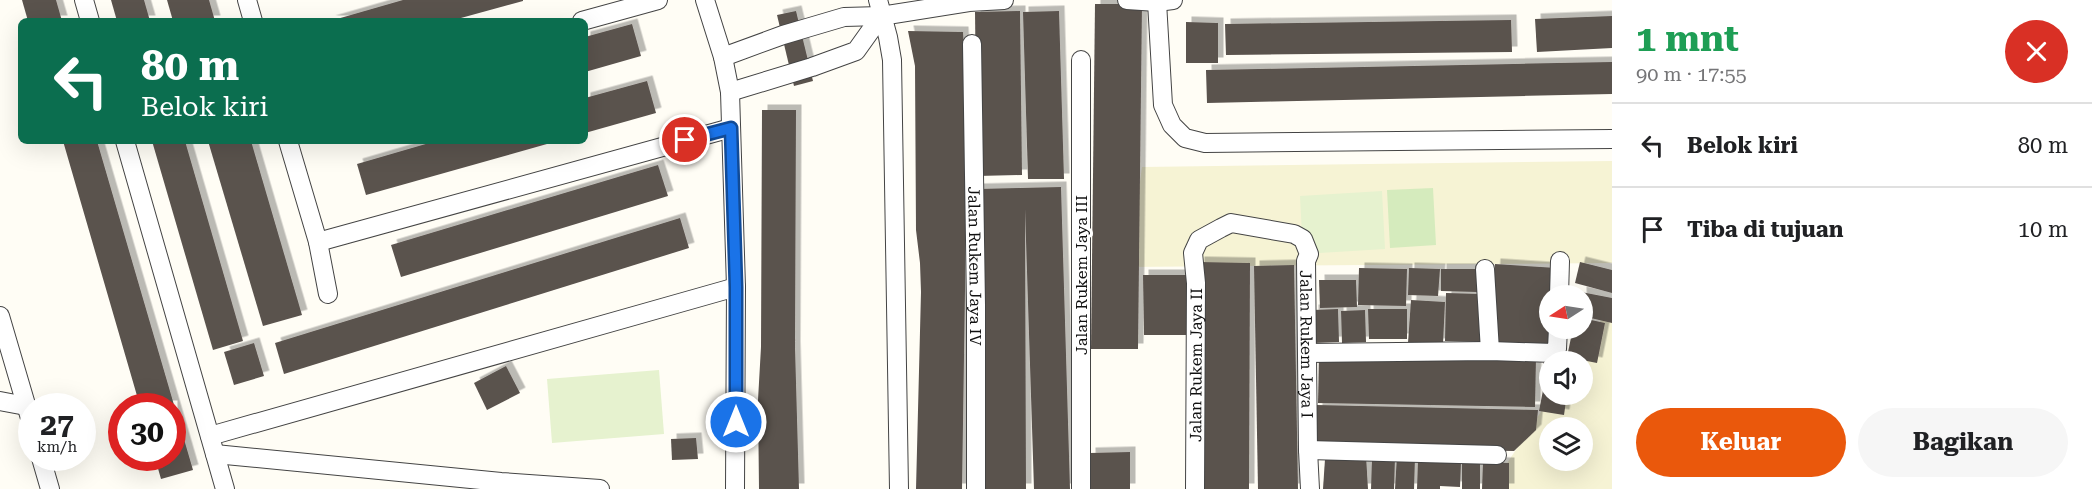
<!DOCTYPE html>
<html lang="id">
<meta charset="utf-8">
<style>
body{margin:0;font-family:"Roboto Serif",serif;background:#f6f6f6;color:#202124;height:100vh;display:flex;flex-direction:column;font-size:22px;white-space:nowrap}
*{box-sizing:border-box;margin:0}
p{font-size:20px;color:#757577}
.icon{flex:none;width:33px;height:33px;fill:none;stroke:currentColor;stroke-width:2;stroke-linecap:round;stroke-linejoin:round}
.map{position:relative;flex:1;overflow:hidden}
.drawer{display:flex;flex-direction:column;background:#fff;width:480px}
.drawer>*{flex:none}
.guide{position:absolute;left:18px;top:18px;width:570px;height:126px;border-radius:9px;box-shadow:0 6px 24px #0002;background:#0b6e4f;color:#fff;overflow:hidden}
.needle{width:39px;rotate:258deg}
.fabs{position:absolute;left:1539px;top:285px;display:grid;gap:12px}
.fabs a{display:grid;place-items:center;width:54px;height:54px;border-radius:50%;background:#fff;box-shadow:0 6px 24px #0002;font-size:30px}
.speed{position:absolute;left:18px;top:393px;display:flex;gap:12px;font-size:30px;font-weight:700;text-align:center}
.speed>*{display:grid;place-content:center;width:78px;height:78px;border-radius:50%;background:#fff;box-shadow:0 6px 24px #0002;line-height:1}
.speed small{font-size:15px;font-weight:400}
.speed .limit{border:9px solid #d22;background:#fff;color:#111}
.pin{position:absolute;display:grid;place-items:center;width:51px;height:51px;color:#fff;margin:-26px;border:3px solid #fff;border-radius:50%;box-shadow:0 2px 6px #0007}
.me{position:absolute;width:66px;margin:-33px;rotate:0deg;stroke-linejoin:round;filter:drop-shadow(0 0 4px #0008)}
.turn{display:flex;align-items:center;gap:21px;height:126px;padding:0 24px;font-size:27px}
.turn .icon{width:78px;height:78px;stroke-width:2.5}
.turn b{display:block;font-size:42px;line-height:51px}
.round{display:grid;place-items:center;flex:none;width:63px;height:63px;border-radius:32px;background:#f6f6f6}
.headline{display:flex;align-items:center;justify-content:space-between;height:102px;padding:0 24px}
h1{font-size:36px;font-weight:700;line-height:45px;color:#1e9e55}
.button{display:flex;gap:12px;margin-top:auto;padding:12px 24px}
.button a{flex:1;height:69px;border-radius:36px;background:#ea580c;color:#fff;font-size:24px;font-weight:700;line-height:69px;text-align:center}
.button a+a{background:#f6f6f6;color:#202124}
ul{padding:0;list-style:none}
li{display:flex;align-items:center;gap:18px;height:84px;padding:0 24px;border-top:2px solid #e0e0e0}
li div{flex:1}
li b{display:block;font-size:22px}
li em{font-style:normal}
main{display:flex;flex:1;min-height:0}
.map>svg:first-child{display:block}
.farmland{fill:#f6f3d4;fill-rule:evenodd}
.green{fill:#d5ebbd}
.pitch{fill:#e6f2cf}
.building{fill:#5a524d;filter:url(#shadow)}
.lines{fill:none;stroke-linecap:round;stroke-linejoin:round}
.street-casing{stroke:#444;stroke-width:20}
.street{stroke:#fff;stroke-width:18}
.route-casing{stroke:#114b97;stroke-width:15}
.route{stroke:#1a73e8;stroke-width:10}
.labels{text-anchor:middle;stroke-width:6;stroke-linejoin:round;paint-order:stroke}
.street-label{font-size:16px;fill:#111;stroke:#fff}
</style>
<main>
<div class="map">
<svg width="1612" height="489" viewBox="0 0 1612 489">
<defs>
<filter id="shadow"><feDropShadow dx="5.5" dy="-5.5" stdDeviation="0" flood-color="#0004"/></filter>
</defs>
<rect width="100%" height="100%" fill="#fffdf5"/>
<!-- farmland -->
<g class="farmland">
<polygon points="1612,161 1612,263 1128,267 1142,167"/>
<path d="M1612,303V489H1490L1552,395L1582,394V362L1574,361ZM1550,428H1582V460H1550Z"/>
</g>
<!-- green -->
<polygon class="green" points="1433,188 1436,245 1390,248 1387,190"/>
<!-- pitch -->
<g class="pitch">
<polygon points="1382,191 1385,249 1303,254 1300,196"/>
<polygon points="659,370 664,434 552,443 547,379"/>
</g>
<!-- building -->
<g class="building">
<polygon points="22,0 56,0 62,21 28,21"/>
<polygon points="111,0 144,0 150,21 117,21"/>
<polygon points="167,0 209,0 215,21 173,21"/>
<polygon points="403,0 523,0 523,1 450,21 330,21"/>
<polygon points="1095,4 1142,4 1138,349 1091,349"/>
<polygon points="796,11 813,81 794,86 777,15"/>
<polygon points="1020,11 1022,175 977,176 975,12"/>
<polygon points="1059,11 1064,179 1028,179 1023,12"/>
<polygon points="1612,16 1612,48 1537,52 1535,19"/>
<polygon points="1511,20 1512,52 1226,55 1225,24"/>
<polygon points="1186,22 1218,23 1218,63 1186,63"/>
<polygon points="632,24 641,56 585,72 585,37"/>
<polygon points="908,31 963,32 965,66 965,290 962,489 916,489 921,292 920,263 916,230 915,66"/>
<polygon points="1612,62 1612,94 1207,103 1206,70"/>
<polygon points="647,81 656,113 585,133 585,98"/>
<polygon points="762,110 796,110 795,347 799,489 759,489 758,400 761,347"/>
<polygon points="63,141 97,141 193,470 161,479 155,458 172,458 172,406 140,406"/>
<polygon points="152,141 185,141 243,341 213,350"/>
<polygon points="208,141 251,141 302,315 263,326"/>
<polygon points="436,141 554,141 554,142 366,195 357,164"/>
<polygon points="658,165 668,196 401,277 391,245"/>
<polygon points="1061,187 1070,489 1034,489 1025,209 1026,489 979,489 977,189"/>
<polygon points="680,218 689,248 284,374 275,343"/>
<polygon points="1199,262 1250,263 1249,489 1197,489"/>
<polygon points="1580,262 1612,270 1612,293 1575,283"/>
<polygon points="1495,264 1557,268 1555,296 1550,296 1550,328 1552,349 1490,345"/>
<polygon points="1294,265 1298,489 1258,489 1254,266"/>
<polygon points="1359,268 1407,269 1406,306 1358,305"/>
<polygon points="1409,268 1440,269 1438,296 1408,295"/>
<polygon points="1441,269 1477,269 1477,292 1441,291"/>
<polygon points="1143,275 1189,275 1189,335 1144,335"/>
<polygon points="1319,280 1356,280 1357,307 1320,308"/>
<polygon points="1581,292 1612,298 1612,323 1582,316"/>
<polygon points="1446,293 1481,294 1480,342 1445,341"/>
<polygon points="1411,300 1445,302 1443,344 1408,343"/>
<polygon points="1338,309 1339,342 1314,343 1313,310"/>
<polygon points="1368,309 1407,309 1407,339 1369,339"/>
<polygon points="1365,310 1366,342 1342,343 1341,311"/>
<polygon points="1582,318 1605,323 1597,363 1567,357 1573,328 1582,328"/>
<polygon points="254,343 264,376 234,385 224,352"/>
<polygon points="1319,354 1536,358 1535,407 1318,403"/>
<polygon points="1544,359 1550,360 1550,379 1541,378"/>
<polygon points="506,366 520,393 487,410 474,383"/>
<polygon points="1545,380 1550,381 1550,394 1567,394 1564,415 1539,411"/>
<polygon points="1317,405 1538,410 1536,430 1514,451 1387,449 1316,447"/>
<polygon points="696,438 698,459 672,460 671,439"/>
<polygon points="1130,452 1130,489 1091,489 1090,453"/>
<polygon points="1366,456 1368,489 1323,489 1325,459"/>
<polygon points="1397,456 1415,457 1414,489 1395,489"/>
<polygon points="1372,457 1395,457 1394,489 1371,489"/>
<polygon points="1418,460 1461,462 1460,487 1440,486 1440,489 1417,489"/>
<polygon points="1483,462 1509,463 1509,489 1482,489"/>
<polygon points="1462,463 1480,464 1480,489 1462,489"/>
</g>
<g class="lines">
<!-- street casing -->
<g class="street-casing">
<g id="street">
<polyline points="84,0 90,21"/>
<polyline points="247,0 253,21"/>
<polyline points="705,0 723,57 730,92 736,287 735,489"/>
<polyline points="878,0 888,37 892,60 899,489"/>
<polyline points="1127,0 1157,2 1173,0"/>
<polyline points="1157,2 1163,105 1172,125 1185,138 1205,143 1612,139"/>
<polyline points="582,21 658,0"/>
<path id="s1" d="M972,44L976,305V489"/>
<polyline points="723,57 783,35 844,17 881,16 969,2 1004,0"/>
<polyline points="730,92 812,67 856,51 881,16"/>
<polyline points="125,141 225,489"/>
<polyline points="288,141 318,242 328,294"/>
<polyline points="318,242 731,128"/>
<polyline points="1485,269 1490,351"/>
<polyline points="1559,296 1560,261"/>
<polyline points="0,316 32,425"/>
<polyline points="1307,353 1490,351 1553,353 1557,349 1558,328"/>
<polyline points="0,401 26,406"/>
<polyline points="210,436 736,287"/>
<polyline points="1308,450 1497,455"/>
<polyline points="215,454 501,482 600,489"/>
<polyline points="41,458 50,489"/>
<polyline points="1081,489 1081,60"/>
<path id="s2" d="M1195,489L1196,283L1193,253L1199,240L1221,228L1231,223L1294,234L1303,239L1309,254L1306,261L1308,450L1310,489"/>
</g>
</g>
<!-- street -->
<use href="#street" class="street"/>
</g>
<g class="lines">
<!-- route casing -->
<g class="route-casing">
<polyline id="route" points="685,140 731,128 736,287 736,422"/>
</g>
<!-- route -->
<use href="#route" class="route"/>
</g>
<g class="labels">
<!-- street labels -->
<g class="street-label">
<text dy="6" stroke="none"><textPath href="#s1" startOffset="222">Jalan Rukem Jaya IV</textPath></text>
<text transform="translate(1081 275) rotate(-90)" y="6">Jalan Rukem Jaya III</text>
<text dy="6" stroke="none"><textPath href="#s2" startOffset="468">Jalan Rukem Jaya I</textPath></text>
<text dy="6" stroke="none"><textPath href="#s2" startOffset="124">Jalan Rukem Jaya II</textPath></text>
</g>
</g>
</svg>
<div class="fabs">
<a><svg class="needle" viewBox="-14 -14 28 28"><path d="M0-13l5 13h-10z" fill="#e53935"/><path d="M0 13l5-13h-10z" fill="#757577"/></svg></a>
<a><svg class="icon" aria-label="sound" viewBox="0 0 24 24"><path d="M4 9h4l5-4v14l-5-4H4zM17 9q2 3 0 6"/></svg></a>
<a><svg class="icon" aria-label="layers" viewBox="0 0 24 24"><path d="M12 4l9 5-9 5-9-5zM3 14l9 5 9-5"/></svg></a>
</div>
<div class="speed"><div>27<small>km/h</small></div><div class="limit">30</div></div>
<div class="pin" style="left:685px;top:140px;background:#d93025"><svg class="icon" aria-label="arrive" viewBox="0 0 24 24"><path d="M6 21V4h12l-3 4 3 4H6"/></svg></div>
<svg class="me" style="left:736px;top:422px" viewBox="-20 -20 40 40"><circle r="17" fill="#1a73e8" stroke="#fff" stroke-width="3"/><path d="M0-11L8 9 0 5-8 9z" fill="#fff"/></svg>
<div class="guide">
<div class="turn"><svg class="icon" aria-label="left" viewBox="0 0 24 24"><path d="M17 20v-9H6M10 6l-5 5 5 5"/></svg><div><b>80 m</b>Belok kiri</div></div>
</div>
</div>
<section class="drawer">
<div class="headline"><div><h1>1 mnt</h1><p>90 m · 17:55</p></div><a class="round" style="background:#d93025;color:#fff"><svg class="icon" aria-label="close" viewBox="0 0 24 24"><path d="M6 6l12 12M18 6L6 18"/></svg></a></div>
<ul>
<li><svg class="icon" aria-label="left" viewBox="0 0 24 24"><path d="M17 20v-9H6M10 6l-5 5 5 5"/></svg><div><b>Belok kiri</b></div><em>80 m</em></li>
<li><svg class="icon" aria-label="arrive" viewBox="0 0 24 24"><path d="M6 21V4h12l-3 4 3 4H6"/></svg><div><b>Tiba di tujuan</b></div><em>10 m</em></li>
</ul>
<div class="button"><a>Keluar</a><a>Bagikan</a></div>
</section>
</main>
